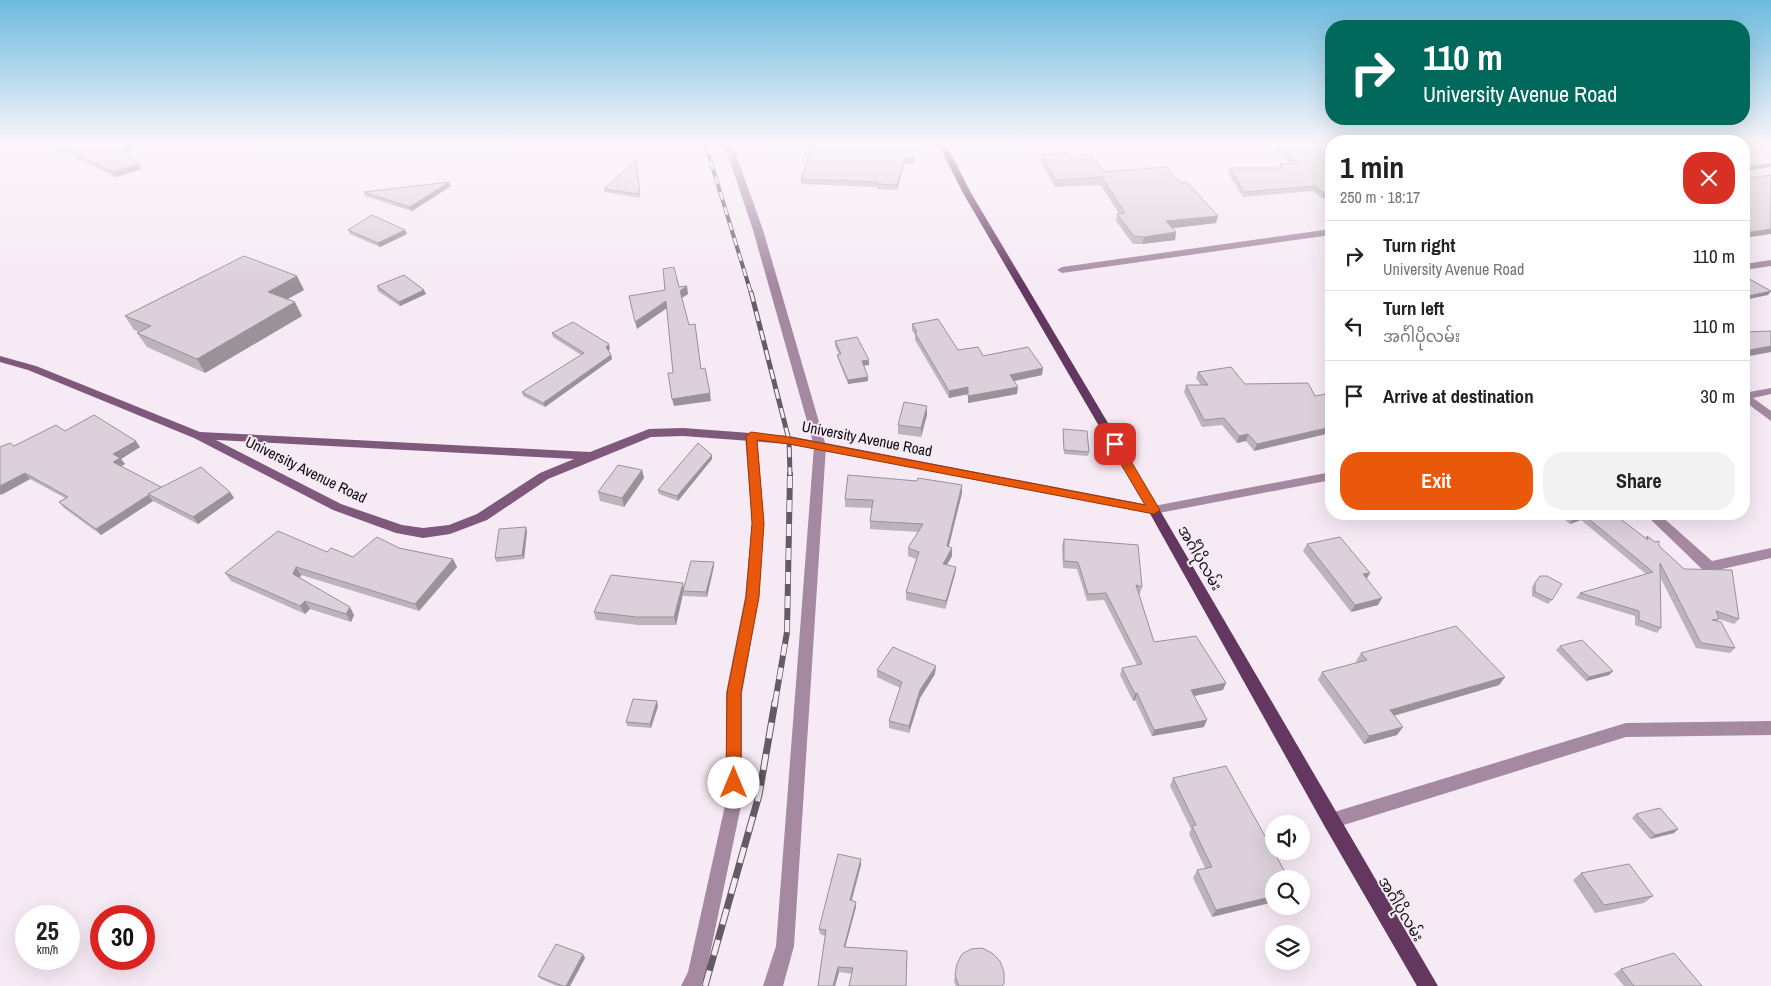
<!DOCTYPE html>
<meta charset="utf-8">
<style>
body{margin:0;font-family:"Archivo Narrow","Noto Sans Myanmar",sans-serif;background:#f2f2f2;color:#222;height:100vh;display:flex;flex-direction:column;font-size:19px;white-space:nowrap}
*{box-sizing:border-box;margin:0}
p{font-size:16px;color:#767676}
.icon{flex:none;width:28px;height:28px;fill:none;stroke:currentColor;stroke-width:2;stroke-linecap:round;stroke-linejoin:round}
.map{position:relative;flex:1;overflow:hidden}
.drawer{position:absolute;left:1325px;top:135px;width:425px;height:385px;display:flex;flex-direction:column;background:#fff;border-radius:20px;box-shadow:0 5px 20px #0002}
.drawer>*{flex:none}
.banner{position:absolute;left:1325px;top:20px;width:425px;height:105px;border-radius:20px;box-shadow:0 5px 20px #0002;background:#00695c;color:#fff;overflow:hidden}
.fabs{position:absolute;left:1265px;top:815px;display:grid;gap:10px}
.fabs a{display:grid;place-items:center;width:45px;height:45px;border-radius:50%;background:#fff;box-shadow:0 5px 20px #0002;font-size:25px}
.speed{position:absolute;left:15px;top:905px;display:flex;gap:10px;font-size:25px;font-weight:700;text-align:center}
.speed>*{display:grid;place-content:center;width:65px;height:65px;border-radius:50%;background:#fff;box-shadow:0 5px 20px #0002;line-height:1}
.speed small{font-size:12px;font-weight:400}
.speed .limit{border:8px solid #d22;background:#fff;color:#111}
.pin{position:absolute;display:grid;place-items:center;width:42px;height:42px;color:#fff;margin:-21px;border-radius:10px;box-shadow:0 2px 8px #0006}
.me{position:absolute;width:55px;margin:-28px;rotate:0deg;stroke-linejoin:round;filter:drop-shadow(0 0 4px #0008)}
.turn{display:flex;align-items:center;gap:18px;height:105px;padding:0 15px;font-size:22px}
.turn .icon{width:65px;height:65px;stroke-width:2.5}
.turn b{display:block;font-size:35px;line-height:42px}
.round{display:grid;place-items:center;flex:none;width:52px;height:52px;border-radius:20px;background:#f2f2f2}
.overview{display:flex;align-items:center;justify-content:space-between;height:85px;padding:0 15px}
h1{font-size:30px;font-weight:800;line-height:38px}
.primary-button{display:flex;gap:10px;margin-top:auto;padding:10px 15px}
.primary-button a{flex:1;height:58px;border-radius:20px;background:#ea580c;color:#fff;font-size:20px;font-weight:800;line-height:58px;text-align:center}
.primary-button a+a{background:#f2f2f2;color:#222}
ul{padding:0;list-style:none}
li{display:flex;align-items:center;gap:15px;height:70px;padding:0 15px;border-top:1px solid #e0e0e0}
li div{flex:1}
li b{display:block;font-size:19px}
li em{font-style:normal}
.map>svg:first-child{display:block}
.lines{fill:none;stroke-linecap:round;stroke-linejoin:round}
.minor{fill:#a489a1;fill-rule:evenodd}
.secondary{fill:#7f597b;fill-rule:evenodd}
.primary{fill:#643761;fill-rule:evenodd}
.rail-far3-casing{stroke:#635c62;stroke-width:4}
.rail-far2-casing{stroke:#635c62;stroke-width:5}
.rail-far1-casing{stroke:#635c62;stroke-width:6}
.rail-casing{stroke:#635c62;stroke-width:7}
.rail-far3{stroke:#f6eaf4;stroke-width:2.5;stroke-dasharray:8;stroke-linecap:butt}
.rail-far2{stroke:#f6eaf4;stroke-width:3;stroke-dasharray:10;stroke-linecap:butt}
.rail-far1{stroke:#f6eaf4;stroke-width:4.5;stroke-dasharray:12;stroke-linecap:butt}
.rail{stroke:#f6eaf4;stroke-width:5;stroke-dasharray:16;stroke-linecap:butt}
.wall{fill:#bdb3bb}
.shaded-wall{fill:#9a9299}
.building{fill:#dcd0da;stroke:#9a9299}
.route{fill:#ea580c;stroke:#983908}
.labels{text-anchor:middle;stroke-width:4;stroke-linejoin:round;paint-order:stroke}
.street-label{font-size:15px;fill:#0e0a0d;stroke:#f6eaf4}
</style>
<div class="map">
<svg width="1771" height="986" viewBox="0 0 1771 986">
<rect width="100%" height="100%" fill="#f6eaf4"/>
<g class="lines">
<!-- minor -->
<g class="minor">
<polygon points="725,146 733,146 763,230 826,446 794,946 783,986 763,986 776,946 814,446 753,230"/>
<polygon points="1771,163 1771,167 1744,171 1744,167"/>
<polygon points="1331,229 1331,235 1062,273 1057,270 1062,267"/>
<polygon points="1771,260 1771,266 1744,270 1744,264"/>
<polygon points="1771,388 1771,394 1753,398 1771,411 1771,421 1744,401 1744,393"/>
<polygon points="751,432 757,436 764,523 759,597 742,693 742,801 706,973 701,986 681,986 688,972 726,801 726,693 745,597 752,523 745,436"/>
<polygon points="1331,472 1331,480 1154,514 1148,510 1154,506"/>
<polygon points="1645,514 1659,514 1712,561 1771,548 1771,558 1709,572 1704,571"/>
<polygon points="1771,721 1771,735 1626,737 1331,829 1325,827 1323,821 1325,815 1331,813 1626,723"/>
</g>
<!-- secondary -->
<path class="secondary" d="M0,356L36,366L200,432L590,452L649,429L683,428L789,436L1154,506L1160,510L1154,514L789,444L683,436L651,437L548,479L487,520L450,534L423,538L396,533L333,510L194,438L28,370L0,362ZM216,440L574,459L540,473L477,514L449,525L423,528L402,525L341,504Z"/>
<!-- primary -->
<polygon class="primary" points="939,146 947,146 971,193 1158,507 1438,986 1417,986 1325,827 1148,510 963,193"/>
<!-- rail-far3 casing -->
<g class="rail-far3-casing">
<polyline id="rail-far3" points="706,146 751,293"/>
</g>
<!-- rail-far2 casing -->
<g class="rail-far2-casing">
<polyline id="rail-far2" points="751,292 789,440 790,475"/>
</g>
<!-- rail-far1 casing -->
<g class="rail-far1-casing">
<polyline id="rail-far1" points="775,703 787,632 790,474"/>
</g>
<!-- rail casing -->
<g class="rail-casing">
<polyline id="rail" points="705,986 759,795 775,702"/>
</g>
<!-- rail-far3 -->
<use href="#rail-far3" class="rail-far3"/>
<!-- rail-far2 -->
<use href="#rail-far2" class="rail-far2"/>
<!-- rail-far1 -->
<use href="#rail-far1" class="rail-far1"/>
<!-- rail -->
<use href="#rail" class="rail"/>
</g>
<!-- wall -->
<g class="wall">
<polygon points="51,146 142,146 127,152 139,164 142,169 116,177"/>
<polygon points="807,146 922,146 922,151 909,151 914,158 914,163 904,164 897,190 877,189 877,187 801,184 801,179 811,146"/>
<polygon points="1269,146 1331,146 1331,197 1322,198 1313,191 1243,197 1228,173 1230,168 1279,168 1280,164 1291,163"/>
<polygon points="1041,154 1070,156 1105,172 1180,183 1216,223 1173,228 1176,232 1175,240 1142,244 1133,244 1116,221 1117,214 1119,214 1101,185 1055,187 1041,162"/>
<polygon points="636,160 640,198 605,192 604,189"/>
<polygon points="451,186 412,211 365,196 364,192"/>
<polygon points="348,230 405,230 407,234 380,247 350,234"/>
<polygon points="377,286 426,294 400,306 378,291"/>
<polygon points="304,290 287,299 302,316 205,373 147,347 137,333 139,332 134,330 125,316"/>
<polygon points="912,324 958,350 983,356 1042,375 1014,381 1017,394 968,403 968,394 949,398 915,340 915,335 912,330"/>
<polygon points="552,333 610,349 608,350 611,355 612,359 545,407 523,396 522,392 581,355 553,337"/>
<polygon points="835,341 869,365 864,365 868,381 848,384 838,359 837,355 839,354 835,346"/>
<polygon points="1198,372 1245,384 1308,383 1254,451 1246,441 1237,443 1222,425 1202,427 1184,392 1186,385 1201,385 1196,378"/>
<polygon points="927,415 921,437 898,434 898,425"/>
<polygon points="1063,429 1089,452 1088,456 1064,454 1063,433"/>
<polygon points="65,431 140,447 121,459 125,464 121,466 161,487 230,492 234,498 198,524 153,501 101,535 64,508 59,502 65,498 30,479 1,495 0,494 0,447 14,446"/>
<polygon points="712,455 712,459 678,501 659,494 658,490"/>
<polygon points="642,470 644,478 624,507 600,501 598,492"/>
<polygon points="962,485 962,493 948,546 952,556 946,565 956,567 955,574 945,609 906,600 906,592 916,559 908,556 908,548 918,532 870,529 870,521 872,508 845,507 845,499"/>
<polygon points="1558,514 1614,514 1645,538 1647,536 1739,619 1734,624 1719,619 1717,621 1735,648 1730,653 1696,648 1660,577 1661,628 1657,633 1635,625 1635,616 1576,598 1580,593 1646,574 1581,520 1570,524"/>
<polygon points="1678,514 1710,514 1686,520"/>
<polygon points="527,531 524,559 496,562 495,558"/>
<polygon points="1064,539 1142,587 1140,594 1138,593 1154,642 1223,690 1194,696 1204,727 1152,736 1135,700 1133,701 1120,675 1122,668 1137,665 1104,600 1087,601 1077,569 1063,568 1062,546"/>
<polygon points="1307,544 1367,579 1378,605 1351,612 1303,551"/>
<polygon points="399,548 453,559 457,567 419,611 301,575 300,578 354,615 351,622 310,609 305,614 231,581 225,573 327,552 353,557"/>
<polygon points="714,566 707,597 684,596 683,594 676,625 638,625 596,620 594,612 684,588"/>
<polygon points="1540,576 1552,600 1548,604 1532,596 1532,587"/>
<polygon points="1560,646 1613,671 1609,675 1586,681 1556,650"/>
<polygon points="1361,653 1505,677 1499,685 1394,716 1397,735 1364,744 1318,680 1322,672 1358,662 1356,661"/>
<polygon points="877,670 935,674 920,698 909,733 889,728 889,721 900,688 877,677"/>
<polygon points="658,706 651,728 627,726 626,722"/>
<polygon points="1173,778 1289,879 1212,917 1193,878 1197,870 1205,868 1189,834 1191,829 1170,786"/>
<polygon points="1636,814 1678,829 1674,833 1650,839 1632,818"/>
<polygon points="861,865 852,900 856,907 845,947 907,951 852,974 839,972 835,986 818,986 825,936 820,934 819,929"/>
<polygon points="1581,873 1653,896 1644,903 1595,913 1573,880"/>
<polygon points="585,958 570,986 557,986 541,979 538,976"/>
<polygon points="957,964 1003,986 956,986 954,982"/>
<polygon points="1621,969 1702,986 1624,986 1614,974"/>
</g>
<!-- shaded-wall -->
<g class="shaded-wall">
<polygon points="126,146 142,146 125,152 122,147"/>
<polygon points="914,158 914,163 904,164 897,190 897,185 905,159"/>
<polygon points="139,164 142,169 116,177 113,172"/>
<polygon points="449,182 451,186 412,211 410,207"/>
<polygon points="1331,192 1331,197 1322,198 1324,193"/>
<polygon points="1218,216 1216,223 1165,229 1166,221"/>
<polygon points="1771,229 1771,234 1744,238 1744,233"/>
<polygon points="405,230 407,234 380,247 378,243"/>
<polygon points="1176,232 1175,240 1142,244 1144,237"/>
<polygon points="297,276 304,290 275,306 268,292"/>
<polygon points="687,286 688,294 682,298 680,291"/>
<polygon points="424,290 426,294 400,306 399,302"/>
<polygon points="1771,291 1768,295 1744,300 1744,297"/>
<polygon points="666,301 667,308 637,329 635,322"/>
<polygon points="295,302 302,316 205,373 197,359"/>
<polygon points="609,344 610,349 607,351 606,347"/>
<polygon points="1771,346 1771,352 1744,357 1744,351"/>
<polygon points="611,355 612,359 545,407 543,403"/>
<polygon points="869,360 869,365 862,366 862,361"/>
<polygon points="1043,368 1042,375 1009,382 1010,375"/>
<polygon points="868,377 868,381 848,384 848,380"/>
<polygon points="968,387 968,394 949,398 949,391"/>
<polygon points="1018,387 1017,394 968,403 968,396"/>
<polygon points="710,393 711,401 674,406 672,399"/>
<polygon points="927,406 927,415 921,437 921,428"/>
<polygon points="1331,427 1331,433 1254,451 1257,444"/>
<polygon points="1248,434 1246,441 1237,443 1239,436"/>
<polygon points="136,441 140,447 121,459 125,464 118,468 113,462 113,454"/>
<polygon points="712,455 712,459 678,501 677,496"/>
<polygon points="642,470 644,478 624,507 622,498"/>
<polygon points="25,473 30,479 1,495 0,493 0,486"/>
<polygon points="962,485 962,493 947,554 947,546"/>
<polygon points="230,492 234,498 198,524 193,517"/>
<polygon points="148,495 153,501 101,535 96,529"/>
<polygon points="1697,514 1710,514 1686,520 1689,516"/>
<polygon points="1584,515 1581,520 1570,524 1573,518"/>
<polygon points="526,527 527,531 524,559 522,555"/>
<polygon points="952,548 952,556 943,572 943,564"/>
<polygon points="453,559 457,567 419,611 415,604"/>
<polygon points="714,562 714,566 707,597 706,592"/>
<polygon points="296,567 301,575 298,582 293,574"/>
<polygon points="956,567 955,574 945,609 946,601"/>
<polygon points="1370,573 1366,580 1363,574"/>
<polygon points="683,583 684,590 683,591 683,594 676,625 674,617"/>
<polygon points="1382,598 1378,605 1351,612 1355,605"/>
<polygon points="305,601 310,609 305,614 300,606"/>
<polygon points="350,607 354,615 351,622 346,614"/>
<polygon points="936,666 935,674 920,698 909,733 909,726 920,690"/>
<polygon points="1613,671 1609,675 1586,681 1589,677"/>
<polygon points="1505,677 1499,685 1385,718 1390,710"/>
<polygon points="1226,683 1223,690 1189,697 1191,690"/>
<polygon points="1137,693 1135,700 1133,701 1135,694"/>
<polygon points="657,701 658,706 651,728 650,724"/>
<polygon points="1207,720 1204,727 1152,736 1154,730"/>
<polygon points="1403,727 1397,735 1364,744 1369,736"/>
<polygon points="1678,829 1674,833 1650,839 1655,835"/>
<polygon points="861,859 861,865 850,906 850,900"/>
<polygon points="1274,896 1274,902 1212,917 1216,910"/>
<polygon points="856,902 856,907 844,952 844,947"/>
<polygon points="583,954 585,958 570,986 566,986"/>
<polygon points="838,967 839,972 835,986 833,986"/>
</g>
<!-- building -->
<g class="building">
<polygon points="59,146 126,146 122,147 139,164 113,172"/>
<polygon points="812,146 922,146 906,146 914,158 905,159 897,185 877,184 878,182 801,179"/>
<polygon points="1277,146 1331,146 1331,192 1324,193 1315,186 1244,192 1230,168 1284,168 1280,164 1298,163"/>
<polygon points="1068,153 1070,156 1090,154 1105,172 1167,167 1180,183 1187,182 1218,216 1166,221 1176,232 1144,237 1134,236 1117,214 1125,213 1102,177 1056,180 1041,154"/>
<polygon points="636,160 640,194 604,189"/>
<polygon points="1771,175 1771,229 1744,233 1744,179"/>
<polygon points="449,182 410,207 364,192"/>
<polygon points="372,215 405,230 378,243 348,230"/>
<polygon points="244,256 297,276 268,292 295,302 197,359 137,333 151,326 125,316"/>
<polygon points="674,267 679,287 687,286 680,291 689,325 695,324 701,369 705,368 710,393 672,399 668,373 673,373 666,301 635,322 629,296 665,290 663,269"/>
<polygon points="404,275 424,290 399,302 377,286"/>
<polygon points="1744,276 1771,291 1744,297"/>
<polygon points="938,319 958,350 978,347 983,356 1028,347 1043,368 1010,375 1018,387 968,396 968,387 949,391 915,333 917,332 912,324"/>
<polygon points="573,322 609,344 606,347 611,355 543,403 522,392 584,353 552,333"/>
<polygon points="1771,331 1771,346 1744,351 1744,332"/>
<polygon points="857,337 869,360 862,361 868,377 848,380 837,355 841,354 835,341"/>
<polygon points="1231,367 1245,384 1308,383 1315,396 1331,393 1331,427 1257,444 1248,434 1239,436 1224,418 1204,420 1186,385 1208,385 1198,372"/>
<polygon points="904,402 927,406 921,428 898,425"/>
<polygon points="94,415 136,441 113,454 120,458 113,462 161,487 96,529 59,502 68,497 25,473 0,486 0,447 10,443 14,446 56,425 65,431"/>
<polygon points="1063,429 1087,431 1089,452 1064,450"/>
<polygon points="698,443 712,455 677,496 658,490"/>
<polygon points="618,465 642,470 622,498 598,492"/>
<polygon points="201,467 230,492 193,517 148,494"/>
<polygon points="848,475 917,481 918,478 962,485 947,546 952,548 943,564 956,567 946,601 906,592 919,552 908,548 923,524 870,521 873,500 845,499"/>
<polygon points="1568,514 1614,514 1648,540 1647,536 1655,542 1659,541 1659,546 1684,569 1732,570 1739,619 1716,611 1719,619 1712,620 1721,622 1735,648 1701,643 1660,563 1661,628 1639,620 1639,611 1580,593 1653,572 1584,515 1573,518"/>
<polygon points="1687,514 1697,514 1689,516"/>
<polygon points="526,527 522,555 495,558 499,529"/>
<polygon points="278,531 327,552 331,548 353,557 377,537 399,548 453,559 415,604 296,567 293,574 350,607 346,614 305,601 300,606 225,573"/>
<polygon points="1340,537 1370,573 1363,574 1382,598 1355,605 1307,544"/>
<polygon points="1064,539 1138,545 1142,587 1136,585 1154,642 1196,636 1226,683 1191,690 1207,720 1154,730 1137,693 1135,694 1122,668 1142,664 1106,593 1088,594 1078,562 1064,561"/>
<polygon points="691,561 714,562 706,592 683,591"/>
<polygon points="611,575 683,583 674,617 636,617 594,612"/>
<polygon points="1540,576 1547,576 1562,584 1552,600 1535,592 1535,583"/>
<polygon points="1456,626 1505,677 1390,710 1403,727 1369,736 1322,672 1367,660 1361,653"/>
<polygon points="1582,640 1613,671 1589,677 1560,646"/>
<polygon points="893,647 936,666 920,690 909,726 889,721 902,682 877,670"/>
<polygon points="633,699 657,701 650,724 626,722"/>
<polygon points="1226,766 1289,879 1274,879 1274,896 1216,910 1197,870 1212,867 1192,826 1196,825 1173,778"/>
<polygon points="1660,808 1678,829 1655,835 1636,814"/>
<polygon points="838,854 861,859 850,900 856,902 844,947 907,951 906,986 849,986 853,968 838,967 833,986 818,986 826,930 819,929"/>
<polygon points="1629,864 1653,896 1604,905 1581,873"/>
<polygon points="556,944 583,954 566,986 563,986 538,976"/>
<polygon points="982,948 992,953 1000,961 1004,972 1004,984 1002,986 959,986 955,975 957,964 962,954 971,949"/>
<polygon points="1674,953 1702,986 1634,986 1621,969"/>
</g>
<!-- sky -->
<linearGradient id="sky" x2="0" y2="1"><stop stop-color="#6cbbde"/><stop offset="0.51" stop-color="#fbf6fa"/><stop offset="1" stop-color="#fbf6fa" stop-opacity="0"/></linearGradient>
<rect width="1771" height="284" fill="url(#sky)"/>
<!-- route -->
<polygon class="route" points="751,432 789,437 1145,505 1109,444 1115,440 1119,441 1160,510 1154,514 789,444 757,440 764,523 759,597 741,693 741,783 739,788 734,790 728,788 726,783 727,693 746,597 752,523 746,436"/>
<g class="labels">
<!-- street labels -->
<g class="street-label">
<text transform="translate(867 439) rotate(11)" y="5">University Avenue Road</text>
<text transform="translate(306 470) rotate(26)" y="5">University Avenue Road</text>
<text transform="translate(1200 558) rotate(60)" y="5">အင်္ဂါပိုလမ်း</text>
<text transform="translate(1401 909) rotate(59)" y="5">အင်္ဂါပိုလမ်း</text>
</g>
</g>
</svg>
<div class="fabs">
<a><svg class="icon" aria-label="sound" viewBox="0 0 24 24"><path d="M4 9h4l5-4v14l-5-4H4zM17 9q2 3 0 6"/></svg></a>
<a><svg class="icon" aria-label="search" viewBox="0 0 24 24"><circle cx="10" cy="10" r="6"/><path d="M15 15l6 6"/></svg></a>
<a><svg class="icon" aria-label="layers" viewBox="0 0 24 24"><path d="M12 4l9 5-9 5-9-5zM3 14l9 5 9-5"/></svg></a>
</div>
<div class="speed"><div>25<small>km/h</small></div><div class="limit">30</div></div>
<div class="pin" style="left:1115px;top:444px;background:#d93025"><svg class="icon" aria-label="arrive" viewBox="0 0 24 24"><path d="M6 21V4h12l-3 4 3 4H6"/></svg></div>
<svg class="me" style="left:734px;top:783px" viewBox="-20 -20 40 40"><circle r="19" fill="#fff"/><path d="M0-13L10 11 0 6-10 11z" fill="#ea580c"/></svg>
<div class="banner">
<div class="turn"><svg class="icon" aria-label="right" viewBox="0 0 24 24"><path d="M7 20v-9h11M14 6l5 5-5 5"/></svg><div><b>110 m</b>University Avenue Road</div></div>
</div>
<section class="drawer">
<div class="overview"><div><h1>1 min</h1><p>250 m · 18:17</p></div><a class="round" style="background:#d93025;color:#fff"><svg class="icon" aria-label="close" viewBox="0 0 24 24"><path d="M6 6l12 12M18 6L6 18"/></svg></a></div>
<ul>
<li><svg class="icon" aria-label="right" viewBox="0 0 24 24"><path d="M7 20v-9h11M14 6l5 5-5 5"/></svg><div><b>Turn right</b><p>University Avenue Road</p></div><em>110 m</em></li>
<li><svg class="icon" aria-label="left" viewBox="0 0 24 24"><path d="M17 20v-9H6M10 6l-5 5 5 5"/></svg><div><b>Turn left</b><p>အင်္ဂါပိုလမ်း</p></div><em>110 m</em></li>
<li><svg class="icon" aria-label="arrive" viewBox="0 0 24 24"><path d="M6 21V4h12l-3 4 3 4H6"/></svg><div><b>Arrive at destination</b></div><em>30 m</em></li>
</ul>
<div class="primary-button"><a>Exit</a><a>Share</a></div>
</section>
</div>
